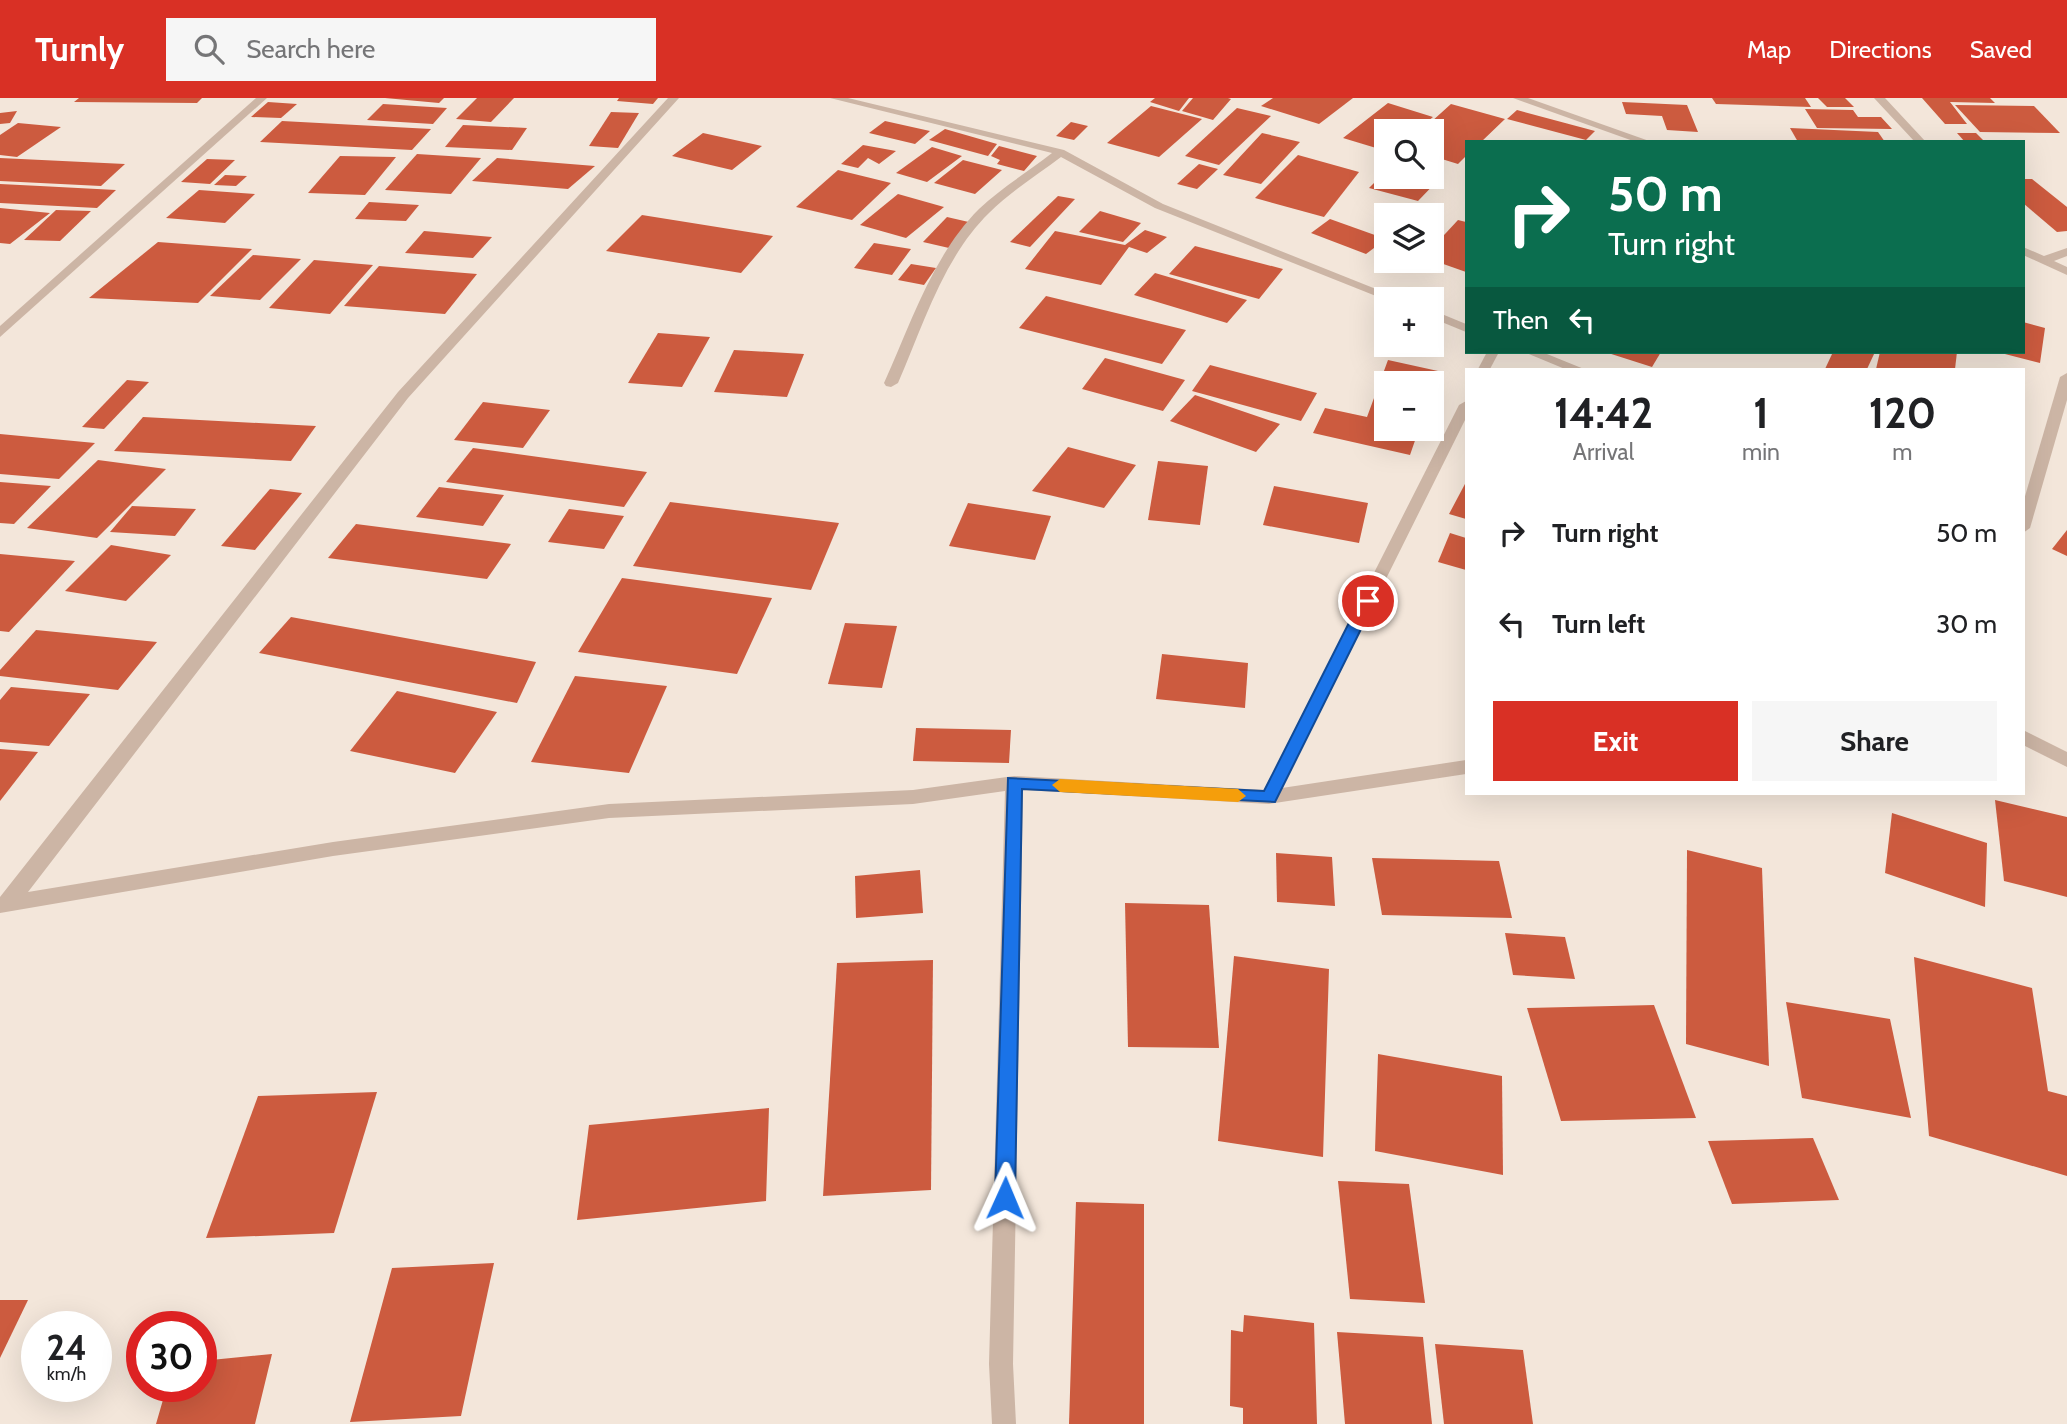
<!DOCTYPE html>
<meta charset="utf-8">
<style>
body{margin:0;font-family:Cabin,sans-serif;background:#f6f6f6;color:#202124;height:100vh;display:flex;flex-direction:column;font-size:26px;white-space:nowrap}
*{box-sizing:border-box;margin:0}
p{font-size:23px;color:#757577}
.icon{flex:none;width:38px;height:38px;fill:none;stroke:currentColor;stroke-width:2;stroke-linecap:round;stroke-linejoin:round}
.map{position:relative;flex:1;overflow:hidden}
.sheet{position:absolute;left:1465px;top:270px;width:560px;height:427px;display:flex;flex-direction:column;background:#fff;border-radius:0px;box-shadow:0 7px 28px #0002}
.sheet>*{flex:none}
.top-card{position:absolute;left:1465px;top:42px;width:560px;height:214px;border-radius:0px;box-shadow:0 7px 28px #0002;background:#0b6e4f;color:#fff;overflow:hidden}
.buttons{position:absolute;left:1374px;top:21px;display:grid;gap:14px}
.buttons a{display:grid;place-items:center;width:70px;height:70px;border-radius:0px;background:#fff;box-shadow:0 7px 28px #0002;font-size:35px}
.speed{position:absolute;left:21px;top:1213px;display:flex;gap:14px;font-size:35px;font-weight:700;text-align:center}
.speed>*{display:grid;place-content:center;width:91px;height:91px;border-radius:50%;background:#fff;box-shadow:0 7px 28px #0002;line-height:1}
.speed small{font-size:18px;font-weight:400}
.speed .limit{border:10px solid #d22;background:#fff;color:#111}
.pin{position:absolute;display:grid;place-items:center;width:60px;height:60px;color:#fff;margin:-30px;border:4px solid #fff;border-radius:50%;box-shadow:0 2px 7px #0007}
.me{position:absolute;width:77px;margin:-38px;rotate:1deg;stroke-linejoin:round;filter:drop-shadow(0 0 5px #0008)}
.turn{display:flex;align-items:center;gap:24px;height:147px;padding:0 28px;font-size:32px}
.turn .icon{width:91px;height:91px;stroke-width:2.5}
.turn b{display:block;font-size:49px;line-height:60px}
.then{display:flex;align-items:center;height:66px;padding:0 28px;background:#0003;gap:14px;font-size:26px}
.eta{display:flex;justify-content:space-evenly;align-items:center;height:119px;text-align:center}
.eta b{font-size:42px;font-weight:800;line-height:49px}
.cta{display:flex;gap:14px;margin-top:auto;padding:14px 28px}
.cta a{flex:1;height:80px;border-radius:0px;background:#d93025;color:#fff;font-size:28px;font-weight:800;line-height:80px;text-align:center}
.cta a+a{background:#f6f6f6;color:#202124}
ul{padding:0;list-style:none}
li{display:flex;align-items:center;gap:21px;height:91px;padding:0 28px}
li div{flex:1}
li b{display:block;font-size:26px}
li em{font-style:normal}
header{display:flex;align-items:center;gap:42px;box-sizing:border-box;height:98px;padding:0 35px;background:#d93025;color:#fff}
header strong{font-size:33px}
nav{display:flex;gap:38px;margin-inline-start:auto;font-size:24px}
.search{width:490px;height:63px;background:#f6f6f6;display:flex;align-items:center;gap:18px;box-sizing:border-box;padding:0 24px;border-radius:0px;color:#757577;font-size:26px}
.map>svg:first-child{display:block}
.building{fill:#cc5b3f}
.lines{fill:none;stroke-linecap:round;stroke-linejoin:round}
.minor{fill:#ccb5a5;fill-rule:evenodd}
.route{fill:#1a73e8;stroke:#114b97;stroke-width:2}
.slow{fill:#f59e0b}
</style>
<header>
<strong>Turnly</strong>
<div class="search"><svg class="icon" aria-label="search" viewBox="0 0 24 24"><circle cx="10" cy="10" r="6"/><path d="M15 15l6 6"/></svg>Search here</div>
<nav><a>Map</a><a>Directions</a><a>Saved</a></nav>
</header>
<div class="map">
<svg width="2067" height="1326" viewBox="0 0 2067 1326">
<rect width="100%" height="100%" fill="#f3e6da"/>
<!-- building -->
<g class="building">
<polygon points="79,0 202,0 197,5 74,4"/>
<polygon points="385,0 444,0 439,5"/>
<polygon points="477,0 514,0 491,24 456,21"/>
<polygon points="619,0 658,0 653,6 617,3"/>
<polygon points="1155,0 1189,0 1179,13 1150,4"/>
<polygon points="1193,0 1228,0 1231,1 1213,22 1182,13"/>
<polygon points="1273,0 1353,0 1319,26 1261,8"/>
<polygon points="1712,0 1805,0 1811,9 1716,6"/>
<polygon points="1818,0 1845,0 1854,9 1827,9"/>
<polygon points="1922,0 1990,0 1995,5 1950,4 1967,26 1945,26"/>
<polygon points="268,4 297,6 281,20 251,19"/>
<polygon points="1622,4 1687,7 1698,34 1667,32 1662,18 1626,16"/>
<polygon points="1388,5 1433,19 1416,33 1386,33 1386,53 1343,40"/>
<polygon points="383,6 447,10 433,26 367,22"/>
<polygon points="1451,6 1505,21 1481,44 1466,44 1466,58 1458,66 1432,58 1432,33 1421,33"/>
<polygon points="1955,7 2034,8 2060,35 1980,34"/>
<polygon points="1151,8 1202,21 1159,59 1107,45"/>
<polygon points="1237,10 1271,18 1219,67 1185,58"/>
<polygon points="1805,11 1853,12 1858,19 1881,19 1892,31 1817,30"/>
<polygon points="1517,12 1595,33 1586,42 1507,21"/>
<polygon points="17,13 10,25 0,26 0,15"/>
<polygon points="611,14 639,15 618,50 589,48"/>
<polygon points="282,23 431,31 412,52 260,44"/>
<polygon points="885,23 930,33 915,46 869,35"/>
<polygon points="1071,24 1088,28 1074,42 1056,38"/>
<polygon points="18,25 61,29 17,59 0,57 0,37"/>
<polygon points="463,27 527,30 512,52 445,49"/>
<polygon points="1790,30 1878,34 1885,44 1798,44"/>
<polygon points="945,31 997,46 988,58 929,42"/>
<polygon points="703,35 762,48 732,72 672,58"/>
<polygon points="1262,35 1300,44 1261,86 1223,77"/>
<polygon points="1957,35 1976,35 1985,44 1965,44"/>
<polygon points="863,47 896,53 879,66 868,60 858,70 841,66"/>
<polygon points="999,48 1037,58 1024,73 997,66 1000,62 991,58"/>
<polygon points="932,49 962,58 927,84 896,75"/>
<polygon points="417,56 481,60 451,96 385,92"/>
<polygon points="1298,57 1359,74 1324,119 1255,100"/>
<polygon points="340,58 396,59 365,97 308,95"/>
<polygon points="0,60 125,66 101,88 0,83"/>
<polygon points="497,60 595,68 568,91 472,83"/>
<polygon points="207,61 235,62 210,86 181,84"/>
<polygon points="963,62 1002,72 975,96 934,85"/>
<polygon points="1199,66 1218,71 1197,91 1177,86"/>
<polygon points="838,72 891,85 852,122 796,109"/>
<polygon points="1432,72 1444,76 1418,103 1369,90 1386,73 1386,79 1432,79"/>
<polygon points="225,77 247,78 236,88 214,87"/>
<polygon points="2023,81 2032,81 2067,109 2067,133 2057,134 2023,105"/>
<polygon points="0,86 40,88 116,92 97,110 0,105"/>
<polygon points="199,92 255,96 225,125 166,120"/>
<polygon points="898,96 944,109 906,140 860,127"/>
<polygon points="1058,98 1075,101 1030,149 1010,144"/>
<polygon points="369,104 419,107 406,123 355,121"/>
<polygon points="0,110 50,115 10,146 0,145"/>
<polygon points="56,112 91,113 60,143 24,142"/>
<polygon points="1100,113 1141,125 1123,144 1079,134"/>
<polygon points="642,117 773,138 741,175 606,153"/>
<polygon points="947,119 973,125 949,150 923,144"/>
<polygon points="1330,121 1386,141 1366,156 1311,135"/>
<polygon points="1458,122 1466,124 1466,174 1432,162 1432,150"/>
<polygon points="1145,132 1167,139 1147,155 1129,149 1101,187 1025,171 1055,133 1125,147"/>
<polygon points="424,133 492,139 473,160 405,155"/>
<polygon points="158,144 252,151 198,205 89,200"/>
<polygon points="874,145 911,151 892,177 854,170"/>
<polygon points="1195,148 1283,171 1259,201 1169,176"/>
<polygon points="253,157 301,161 260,202 210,198"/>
<polygon points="314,162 373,167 330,216 269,210"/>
<polygon points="911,166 936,170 924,187 898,182"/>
<polygon points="379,168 477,176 445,216 344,208"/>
<polygon points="1155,175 1247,202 1227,225 1134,197"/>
<polygon points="1046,198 1186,232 1162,266 1019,230"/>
<polygon points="2023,224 2045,230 2040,265 2001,255 2023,254"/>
<polygon points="658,235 710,239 682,289 628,285"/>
<polygon points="734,252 804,256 787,299 714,294"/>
<polygon points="1605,254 1661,254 1652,269"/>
<polygon points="1833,254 1875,254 1867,271 1825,271"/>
<polygon points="1880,254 1957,254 1955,271 1876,271"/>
<polygon points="1105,260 1185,282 1163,313 1082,291"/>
<polygon points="1388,262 1438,273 1432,292 1432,285 1386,285 1386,331 1419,331 1410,357 1313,335 1325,310 1367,319"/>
<polygon points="1210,267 1317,295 1301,323 1192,293"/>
<polygon points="127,282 149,284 104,331 82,329"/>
<polygon points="1195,297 1280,326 1256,354 1170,323"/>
<polygon points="483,304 550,312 523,350 454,342"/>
<polygon points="143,319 316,328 291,363 114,353"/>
<polygon points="0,336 95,345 59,381 0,376"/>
<polygon points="1068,349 1136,367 1104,410 1032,393"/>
<polygon points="473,350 647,374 624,409 446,384"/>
<polygon points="98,362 166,371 97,440 27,430"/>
<polygon points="1158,363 1208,368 1200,427 1148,422"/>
<polygon points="0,384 51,388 14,426 0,425"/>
<polygon points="1466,384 1466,421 1449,416"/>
<polygon points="1274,388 1368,405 1359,445 1263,427"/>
<polygon points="439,389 504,397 483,428 416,419"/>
<polygon points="270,391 302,395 255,452 221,448"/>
<polygon points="670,404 839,425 811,492 633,468"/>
<polygon points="968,405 1051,418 1035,462 949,448"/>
<polygon points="132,408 196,411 175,438 110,434"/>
<polygon points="569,411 624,418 604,451 548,444"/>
<polygon points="356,426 511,446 487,481 328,460"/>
<polygon points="2067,432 2067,458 2052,451"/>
<polygon points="1450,435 1466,440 1466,472 1438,464"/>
<polygon points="111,447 171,457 126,503 65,493"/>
<polygon points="0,456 75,463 9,534 0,533"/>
<polygon points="622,480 772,500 737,576 578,554"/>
<polygon points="291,519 536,564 517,605 259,555"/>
<polygon points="845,525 897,528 882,590 828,586"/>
<polygon points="36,532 157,544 118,592 0,578 0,572"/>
<polygon points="1162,556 1248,565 1245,610 1156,601"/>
<polygon points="575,578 667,588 629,675 531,664"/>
<polygon points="11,589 90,596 49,648 0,644 0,602"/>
<polygon points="397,593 497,614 455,675 350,653"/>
<polygon points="916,630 1011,632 1009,665 913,663"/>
<polygon points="0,651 38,654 0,703"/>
<polygon points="1995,702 2067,719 2067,799 2004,783"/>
<polygon points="1892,715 1987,745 1985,809 1885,775"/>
<polygon points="1687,752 1762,770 1769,968 1686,946"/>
<polygon points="1276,755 1332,759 1335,808 1277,804"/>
<polygon points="1372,760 1499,763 1512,820 1382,817"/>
<polygon points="920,772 923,815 856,820 855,778"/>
<polygon points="1125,805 1209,807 1219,950 1128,949"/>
<polygon points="1505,835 1565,839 1575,881 1513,877"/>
<polygon points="1234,858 1329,871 1323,1059 1218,1043"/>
<polygon points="1914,859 2032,890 2048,993 2067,998 2067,1078 1929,1038"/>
<polygon points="933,862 931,1092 823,1098 837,865"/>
<polygon points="1786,904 1890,921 1911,1020 1802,1000"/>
<polygon points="1654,907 1696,1020 1561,1023 1527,910"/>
<polygon points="1378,956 1502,978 1503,1077 1375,1053"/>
<polygon points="377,994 334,1135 206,1140 258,998"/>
<polygon points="769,1010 766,1103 577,1122 589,1027"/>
<polygon points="1813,1040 1839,1102 1732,1106 1708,1043"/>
<polygon points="1338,1083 1409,1086 1425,1205 1350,1201"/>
<polygon points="1076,1104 1144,1106 1144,1326 1069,1326"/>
<polygon points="494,1165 461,1318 350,1324 392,1170"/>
<polygon points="0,1202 28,1202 0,1260"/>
<polygon points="1244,1217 1314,1225 1317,1326 1243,1326 1243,1310 1230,1308 1231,1232 1243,1234"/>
<polygon points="1337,1234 1423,1239 1432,1326 1345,1326"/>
<polygon points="1435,1246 1523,1252 1533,1326 1444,1326"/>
<polygon points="272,1256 255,1326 156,1326 167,1288 201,1288 201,1263"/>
</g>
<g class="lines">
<!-- minor -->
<g class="minor">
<polygon points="256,0 267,0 0,239 0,228"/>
<polygon points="668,0 679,0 408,300 28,794 333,744 609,706 913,692 1014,678 1264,692 1459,307 1466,303 1466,320 1282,690 1466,662 1466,676 1269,706 1023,692 1013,1266 1016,1326 992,1326 989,1266 1005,693 913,706 609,720 333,758 0,815 0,799 398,294"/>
<path d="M830,0H848L1064,52L1163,106L1401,201L1386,202L1155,110L1061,59C1037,77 1010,94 989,115C943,160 923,228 898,285L891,289L886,288L884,285C911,226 932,158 979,111C1001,90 1028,74 1052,55Z"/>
<polygon points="1513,0 1528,0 1652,44 1636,44"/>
<polygon points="1874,0 1885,0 1926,44 1915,44"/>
<polygon points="2023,149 2044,158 2067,150 2067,158 2054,163 2067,169 2067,177 2023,157"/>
<polygon points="1432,212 1466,226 1466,234 1432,220"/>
<polygon points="1487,254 1499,254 1490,271 1478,271"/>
<polygon points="1524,254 1542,254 1584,271 1565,271"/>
<polygon points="2067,275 2067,302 2030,430 2023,435 2023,405 2060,279"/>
<polygon points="2023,632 2067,654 2067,669 2023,647"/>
</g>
</g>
<!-- route -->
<polygon class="route" points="1368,498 1375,503 1275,704 1022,691 1015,1100 1012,1107 1005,1110 998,1107 995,1100 1008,680 1264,693 1360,503"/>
<!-- slow -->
<polygon class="slow" points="1060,681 1238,691 1246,698 1238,704 1060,694 1052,687"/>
</svg>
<div class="buttons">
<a><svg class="icon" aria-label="search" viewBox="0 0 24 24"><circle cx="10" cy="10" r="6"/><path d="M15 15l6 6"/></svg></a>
<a><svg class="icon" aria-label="layers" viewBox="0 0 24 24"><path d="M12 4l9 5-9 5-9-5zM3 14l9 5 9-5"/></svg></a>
<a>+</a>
<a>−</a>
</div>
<div class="speed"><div>24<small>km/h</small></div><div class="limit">30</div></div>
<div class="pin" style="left:1368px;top:503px;background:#d93025"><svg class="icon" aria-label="arrive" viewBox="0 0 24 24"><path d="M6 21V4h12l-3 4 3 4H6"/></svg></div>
<svg class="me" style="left:1005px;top:1100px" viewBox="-20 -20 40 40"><path d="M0-17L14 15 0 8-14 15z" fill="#1a73e8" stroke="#fff" stroke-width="4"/></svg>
<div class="top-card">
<div class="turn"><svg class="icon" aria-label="right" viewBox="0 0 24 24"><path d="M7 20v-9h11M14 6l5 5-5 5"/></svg><div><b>50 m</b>Turn right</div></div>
<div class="then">Then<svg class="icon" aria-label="left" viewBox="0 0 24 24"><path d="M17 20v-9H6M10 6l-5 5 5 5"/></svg></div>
</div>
<section class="sheet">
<div class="eta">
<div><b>14:42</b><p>Arrival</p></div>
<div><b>1</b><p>min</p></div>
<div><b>120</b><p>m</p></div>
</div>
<ul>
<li><svg class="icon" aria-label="right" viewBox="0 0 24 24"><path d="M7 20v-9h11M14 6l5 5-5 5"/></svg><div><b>Turn right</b></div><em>50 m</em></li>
<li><svg class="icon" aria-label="left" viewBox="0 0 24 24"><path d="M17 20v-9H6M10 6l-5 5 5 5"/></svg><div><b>Turn left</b></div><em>30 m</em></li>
</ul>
<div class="cta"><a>Exit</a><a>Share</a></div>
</section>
</div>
